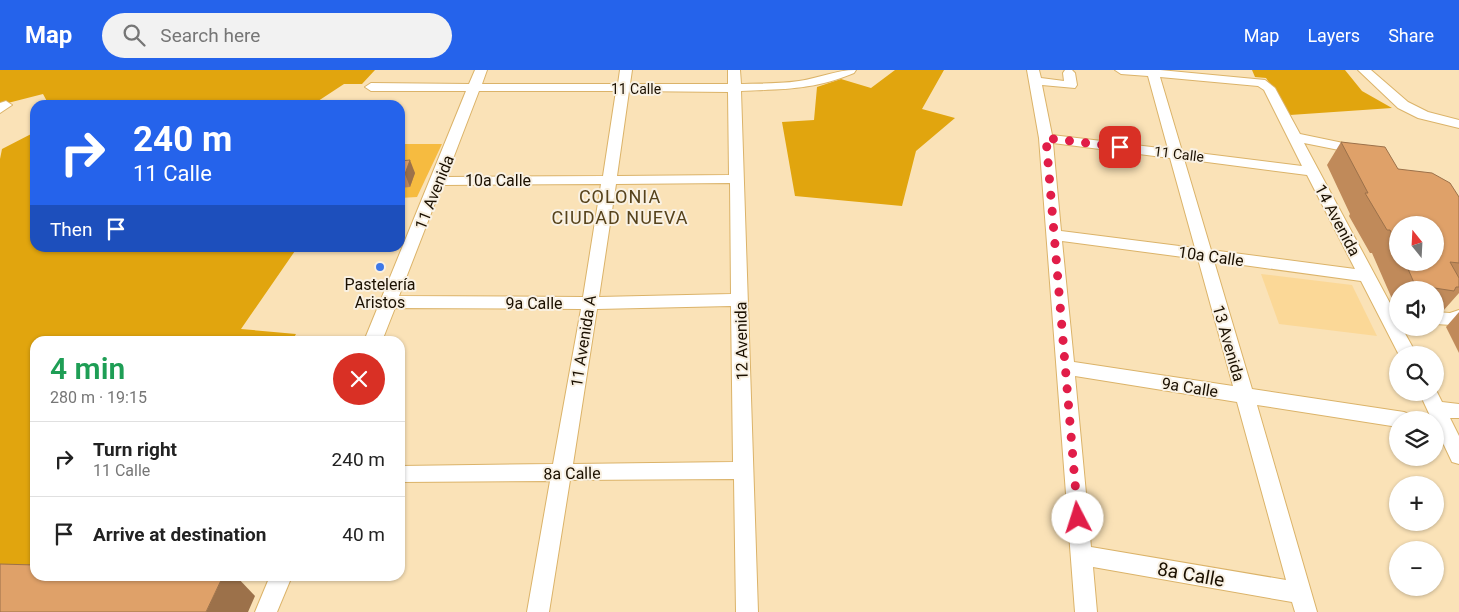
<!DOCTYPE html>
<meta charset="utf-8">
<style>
body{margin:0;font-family:Roboto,sans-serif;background:#f2f2f2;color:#222;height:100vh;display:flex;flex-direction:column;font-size:19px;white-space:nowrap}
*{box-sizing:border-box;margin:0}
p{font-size:16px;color:#767676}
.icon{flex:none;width:28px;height:28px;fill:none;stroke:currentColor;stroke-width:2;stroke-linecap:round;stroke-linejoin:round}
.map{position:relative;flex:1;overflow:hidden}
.side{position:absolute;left:30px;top:266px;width:375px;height:245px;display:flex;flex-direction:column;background:#fff;border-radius:15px;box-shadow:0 1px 4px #0004}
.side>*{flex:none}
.top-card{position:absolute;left:30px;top:30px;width:375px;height:152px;border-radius:15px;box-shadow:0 1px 4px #0004;background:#2563eb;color:#fff;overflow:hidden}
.needle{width:32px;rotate:342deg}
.fabs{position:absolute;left:1389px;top:146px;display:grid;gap:10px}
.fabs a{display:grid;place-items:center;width:55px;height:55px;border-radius:50%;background:#fff;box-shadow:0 1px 4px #0004;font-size:25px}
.pin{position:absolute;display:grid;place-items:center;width:42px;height:42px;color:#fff;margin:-21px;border-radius:10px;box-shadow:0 2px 8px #0006}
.me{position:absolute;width:55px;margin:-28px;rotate:355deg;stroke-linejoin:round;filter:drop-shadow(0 0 4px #0008)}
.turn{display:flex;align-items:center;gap:18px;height:105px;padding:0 20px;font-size:22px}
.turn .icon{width:65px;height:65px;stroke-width:2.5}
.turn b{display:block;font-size:35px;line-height:42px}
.then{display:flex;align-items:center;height:48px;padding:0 20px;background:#0003;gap:10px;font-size:19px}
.round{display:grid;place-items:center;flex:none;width:52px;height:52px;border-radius:26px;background:#f2f2f2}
.summary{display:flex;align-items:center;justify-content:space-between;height:85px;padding:0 20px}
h1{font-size:30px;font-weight:600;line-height:38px;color:#1e9e55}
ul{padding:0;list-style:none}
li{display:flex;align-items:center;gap:15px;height:75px;padding:0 20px;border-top:1px solid #e0e0e0}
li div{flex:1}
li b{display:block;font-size:19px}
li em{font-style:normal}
header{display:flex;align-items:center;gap:30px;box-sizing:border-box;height:70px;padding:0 25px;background:#2563eb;color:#fff}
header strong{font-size:24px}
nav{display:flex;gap:28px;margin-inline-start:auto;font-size:18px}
.search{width:350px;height:45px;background:#f2f2f2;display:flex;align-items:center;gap:12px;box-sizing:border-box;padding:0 18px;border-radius:28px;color:#767676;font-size:19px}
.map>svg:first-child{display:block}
.built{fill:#fbd897}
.green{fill:#f6bb40}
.forest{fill:#e1a50e}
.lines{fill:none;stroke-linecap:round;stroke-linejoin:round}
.minor-casing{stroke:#dbb369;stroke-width:2}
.minor{fill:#fff;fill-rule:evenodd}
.wall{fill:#c08a5a;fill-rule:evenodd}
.shaded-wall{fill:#9c714a}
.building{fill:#dfa169;stroke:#9c714a}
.route{stroke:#e11d48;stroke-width:9;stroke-dasharray:0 16.2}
.poi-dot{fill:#3e78e8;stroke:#f9f1e3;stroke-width:2}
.labels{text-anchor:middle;stroke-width:4;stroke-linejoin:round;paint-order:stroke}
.far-street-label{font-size:14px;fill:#1b1000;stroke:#f9f1e3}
.street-label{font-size:16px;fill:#1b1000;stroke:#f9f1e3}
.poi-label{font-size:16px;fill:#1b1000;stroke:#f9f1e3}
.neighbourhood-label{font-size:18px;letter-spacing:1px;fill:#56421b;stroke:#f9f1e3}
.near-street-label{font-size:19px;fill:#1b1000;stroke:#f9f1e3}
</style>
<header>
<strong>Map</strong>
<div class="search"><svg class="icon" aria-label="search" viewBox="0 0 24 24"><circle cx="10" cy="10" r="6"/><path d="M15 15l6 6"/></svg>Search here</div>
<nav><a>Map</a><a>Layers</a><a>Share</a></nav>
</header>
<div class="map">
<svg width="1459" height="542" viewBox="0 0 1459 542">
<rect width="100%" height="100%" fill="#fae2b7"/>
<!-- built -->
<polygon class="built" points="1261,204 1352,215 1377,266 1279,254"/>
<!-- green -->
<polygon class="green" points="400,74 442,74 417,127 400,128"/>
<!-- forest -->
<g class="forest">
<polygon points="0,0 375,0 362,14 344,14 312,35 49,35 43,24 0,35"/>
<polygon points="895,0 944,0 922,39 955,48 916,81 902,136 795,126 782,52 814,50 817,17 841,9 871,18"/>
<polygon points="1252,0 1345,0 1362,21 1392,38 1290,45 1266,8 1255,7"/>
<polygon points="35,62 35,178 297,178 241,259 296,264 292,271 35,271 35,506 0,542 0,89 2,79"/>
</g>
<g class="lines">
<!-- minor casing -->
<g class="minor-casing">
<g id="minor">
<path d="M475,0H487L482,14H618L620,0H632L630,14H728V0H740L741,14C760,13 780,14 799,11C820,8 835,0 856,0L854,3C813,20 784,19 741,21L758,542H736L734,409L570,410L549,542H527L550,411L400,412V396L553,394L581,239L395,238L382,271H364L466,21H371L365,17L371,13L469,14ZM479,21H616L603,106L446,107ZM629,21L728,22L729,105L617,106ZM730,113L731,224L599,227L616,114ZM601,114L583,227L399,226L442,115ZM731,236L733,392L573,394L597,239Z"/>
<path d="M1027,0H1039L1041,8L1064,11L1063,3L1065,0H1072L1075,3L1077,15L1075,18L1042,15L1052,65L1168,79L1148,6L1121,4L1115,0H1160L1265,10L1275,18L1300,64L1348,74L1368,86L1361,90L1339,80L1304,73L1398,248V258H1402L1417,285H1399L1361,211L1214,191L1252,319L1404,342L1411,345L1414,350H1398V357L1257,335L1317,542H1295L1292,532L1093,497L1097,542H1075L1039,68ZM1160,7L1258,16L1264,20L1302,96L1182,81ZM1053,73L1170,88L1195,178L1061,161ZM1184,89L1307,105L1355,199L1211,180ZM1062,171L1198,189L1233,316L1074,292ZM1075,306L1237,332L1286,510L1091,477Z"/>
<polygon points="1358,0 1371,0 1408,32 1428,42 1459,50 1459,58 1418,48 1398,38"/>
<polygon points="6,31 12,35 0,43 0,33"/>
<polygon points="1459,240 1459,253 1452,255 1435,254 1435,242 1450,243"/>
<polygon points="1435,318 1442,332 1459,334 1459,348 1450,348 1459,366 1459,394 1452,392 1435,356 1435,350 1432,350 1419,322 1435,322"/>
<polygon points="270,506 292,506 277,542 255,542"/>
</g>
</g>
<!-- minor -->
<use href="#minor" class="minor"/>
</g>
<!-- wall -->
<g class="wall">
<path d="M1341,72L1459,127V223L1443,241L1436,240L1435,242V220H1398V238H1396L1372,183H1370L1349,146L1350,144L1327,95ZM1398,155L1435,192H1398Z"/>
<polygon points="400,91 415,103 410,117 400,118"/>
<polygon points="1459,242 1459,283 1446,257"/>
</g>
<!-- shaded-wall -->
<g class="shaded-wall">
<polygon points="410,90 415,103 410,117 405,104"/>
<polygon points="223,506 236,506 255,526 248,542 206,542"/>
</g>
<!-- building -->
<g class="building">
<polygon points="1341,72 1385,77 1398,99 1432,103 1450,113 1459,127 1459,193 1450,192 1459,208 1459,217 1456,217 1454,221 1415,215 1405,192 1435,192 1435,155 1398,155 1398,177 1390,160 1387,160 1365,123 1368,123"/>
<polygon points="410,90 405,104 400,105 400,91"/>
<polygon points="0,494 35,495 35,506 223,506 206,542 0,542"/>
</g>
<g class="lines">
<!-- route -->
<polyline class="route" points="1078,448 1046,68 1120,77"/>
</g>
<!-- markers -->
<circle class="poi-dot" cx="380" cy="197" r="5"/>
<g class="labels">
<!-- far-street labels -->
<g class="far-street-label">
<text x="636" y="24">11 Calle</text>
<text transform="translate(1179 84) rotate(7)" y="5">11 Calle</text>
</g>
<!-- street labels -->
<g class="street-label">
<text x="498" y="116">10a Calle</text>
<text transform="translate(434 122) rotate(-68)" y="6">11 Avenida</text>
<text transform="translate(1338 150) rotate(62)" y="6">14 Avenida</text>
<text transform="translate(1211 186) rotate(8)" y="6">10a Calle</text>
<text x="534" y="239">9a Calle</text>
<text transform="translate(583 271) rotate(-81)" y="6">11 Avenida A</text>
<text transform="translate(741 271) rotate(-91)" y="6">12 Avenida</text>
<text transform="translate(1229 273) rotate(74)" y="6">13 Avenida</text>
<text transform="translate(1190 317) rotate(9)" y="6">9a Calle</text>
<text transform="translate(572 403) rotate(-1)" y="6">8a Calle</text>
</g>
<!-- poi labels -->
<g class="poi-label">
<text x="380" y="220">Pastelería<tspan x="380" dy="18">Aristos</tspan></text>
</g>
<!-- neighbourhood labels -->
<g class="neighbourhood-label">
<text x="620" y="133">COLONIA<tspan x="620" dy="21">CIUDAD NUEVA</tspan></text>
</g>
<!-- near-street labels -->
<g class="near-street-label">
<text transform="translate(1191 504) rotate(10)" y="7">8a Calle</text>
</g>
</g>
</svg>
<div class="fabs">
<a><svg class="needle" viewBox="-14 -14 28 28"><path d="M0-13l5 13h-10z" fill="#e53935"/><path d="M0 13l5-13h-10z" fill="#767676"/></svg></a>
<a><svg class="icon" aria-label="sound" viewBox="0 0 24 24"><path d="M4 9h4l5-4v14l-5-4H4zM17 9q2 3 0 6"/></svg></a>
<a><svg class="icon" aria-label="search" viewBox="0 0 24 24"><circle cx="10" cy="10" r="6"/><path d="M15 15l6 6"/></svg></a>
<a><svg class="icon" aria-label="layers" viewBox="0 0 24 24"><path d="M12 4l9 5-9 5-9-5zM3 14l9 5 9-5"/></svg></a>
<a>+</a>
<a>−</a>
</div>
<div class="pin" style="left:1120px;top:77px;background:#d93025"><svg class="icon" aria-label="arrive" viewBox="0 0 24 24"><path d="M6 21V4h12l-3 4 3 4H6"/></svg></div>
<svg class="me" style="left:1078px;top:448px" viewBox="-20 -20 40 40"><circle r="19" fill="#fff"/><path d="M0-13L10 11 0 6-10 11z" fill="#e11d48"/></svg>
<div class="top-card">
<div class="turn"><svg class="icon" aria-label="right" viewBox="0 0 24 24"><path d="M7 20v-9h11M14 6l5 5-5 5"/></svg><div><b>240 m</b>11 Calle</div></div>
<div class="then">Then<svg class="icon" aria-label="arrive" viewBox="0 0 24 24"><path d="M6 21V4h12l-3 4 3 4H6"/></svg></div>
</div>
<section class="side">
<div class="summary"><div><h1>4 min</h1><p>280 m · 19:15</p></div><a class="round" style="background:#d93025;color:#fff"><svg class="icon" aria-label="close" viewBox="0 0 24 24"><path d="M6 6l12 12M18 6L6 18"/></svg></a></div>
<ul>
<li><svg class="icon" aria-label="right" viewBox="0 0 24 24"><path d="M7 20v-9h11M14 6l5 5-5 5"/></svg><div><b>Turn right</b><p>11 Calle</p></div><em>240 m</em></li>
<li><svg class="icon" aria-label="arrive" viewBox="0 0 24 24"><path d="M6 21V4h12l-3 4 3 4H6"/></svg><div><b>Arrive at destination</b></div><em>40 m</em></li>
</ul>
</section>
</div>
